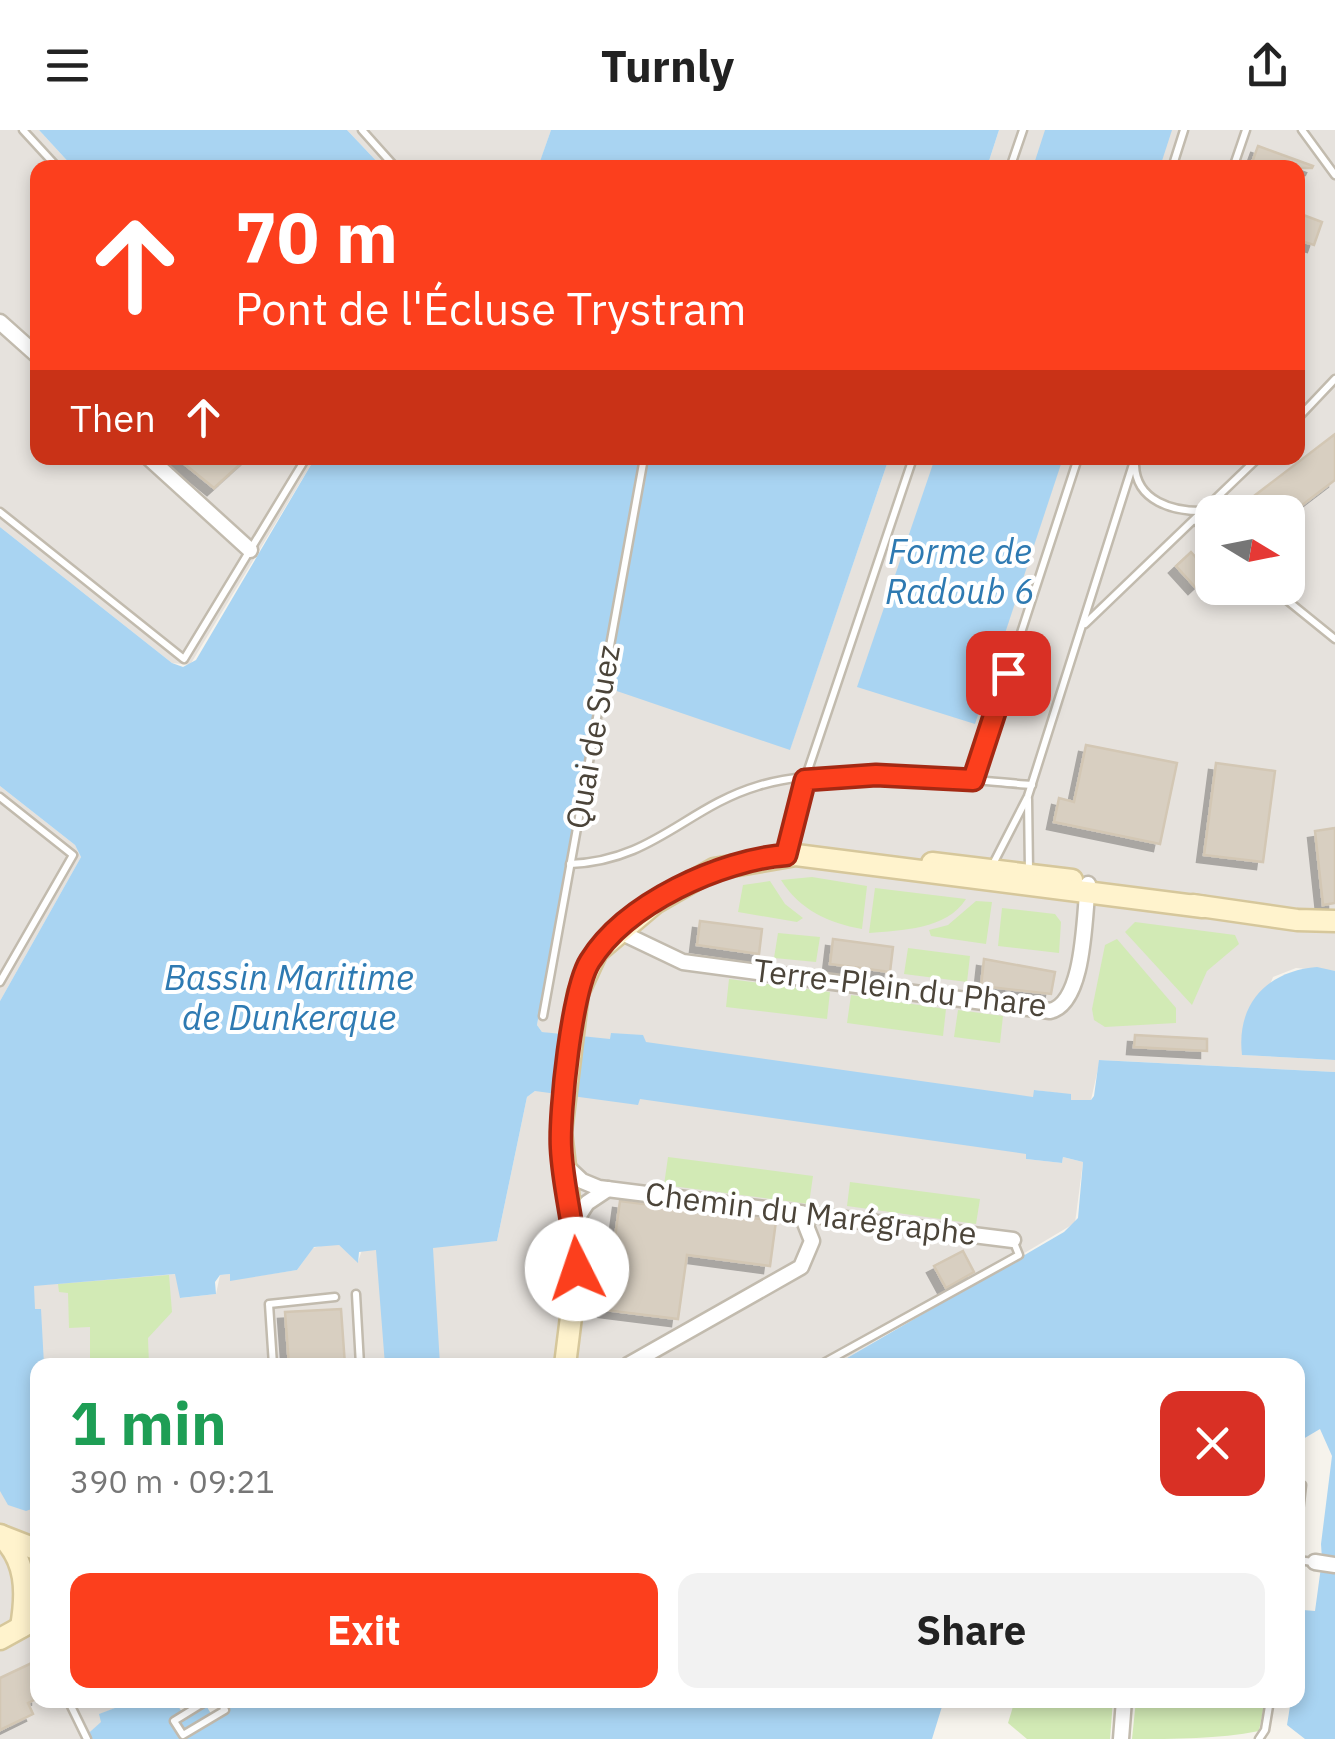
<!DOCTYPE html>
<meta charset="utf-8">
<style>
body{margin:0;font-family:"IBM Plex Sans",sans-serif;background:#f2f2f2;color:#222;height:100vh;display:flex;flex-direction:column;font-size:38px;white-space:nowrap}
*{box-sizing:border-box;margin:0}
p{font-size:32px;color:#767676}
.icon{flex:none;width:55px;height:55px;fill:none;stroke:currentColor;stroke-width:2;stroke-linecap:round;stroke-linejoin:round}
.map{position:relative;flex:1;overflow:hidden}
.sheet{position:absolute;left:30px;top:1228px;width:1275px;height:350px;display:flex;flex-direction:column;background:#fff;border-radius:20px;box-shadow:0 5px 15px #0003}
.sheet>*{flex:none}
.guide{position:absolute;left:30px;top:30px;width:1275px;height:305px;border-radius:20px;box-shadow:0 5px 15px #0003;background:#fc3f1d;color:#fff;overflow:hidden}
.needle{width:65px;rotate:100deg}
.tools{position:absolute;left:1195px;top:365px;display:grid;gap:20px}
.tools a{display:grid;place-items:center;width:110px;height:110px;border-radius:20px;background:#fff;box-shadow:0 5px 15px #0003;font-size:50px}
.pin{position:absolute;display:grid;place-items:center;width:85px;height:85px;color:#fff;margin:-42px;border-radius:20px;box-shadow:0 5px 15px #0006}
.me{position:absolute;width:110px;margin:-55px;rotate:356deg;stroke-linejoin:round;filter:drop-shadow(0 0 8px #0008)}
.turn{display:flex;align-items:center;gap:35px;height:210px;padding:0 40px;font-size:45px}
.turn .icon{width:130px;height:130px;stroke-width:2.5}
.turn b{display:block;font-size:70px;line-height:85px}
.then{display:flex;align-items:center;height:95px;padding:0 40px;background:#0003;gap:20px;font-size:38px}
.round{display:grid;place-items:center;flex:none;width:105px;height:105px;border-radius:20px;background:#f2f2f2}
.overview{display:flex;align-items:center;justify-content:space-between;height:170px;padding:0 40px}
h1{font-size:60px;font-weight:700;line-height:75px;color:#1e9e55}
.action{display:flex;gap:20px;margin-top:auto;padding:20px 40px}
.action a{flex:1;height:115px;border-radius:20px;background:#fc3f1d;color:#fff;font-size:40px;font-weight:700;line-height:115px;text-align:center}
.action a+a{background:#f2f2f2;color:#222}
header{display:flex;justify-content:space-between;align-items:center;height:130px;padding:0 40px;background:#fff;font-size:45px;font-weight:700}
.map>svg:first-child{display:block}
.industrial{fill:#e6e2dd;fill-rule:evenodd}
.green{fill:#d2eab5}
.water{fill:#a9d4f2}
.building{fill:#d8cfc1;stroke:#d3c7b4;stroke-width:2.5;filter:url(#shadow)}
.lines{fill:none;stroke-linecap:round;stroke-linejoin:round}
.lane-casing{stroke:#c2bbae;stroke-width:11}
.street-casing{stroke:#c2bbae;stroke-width:19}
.secondary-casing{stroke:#d6c79b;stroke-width:25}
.lane{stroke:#fff;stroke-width:6}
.street{stroke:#fff;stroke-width:14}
.secondary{stroke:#fff3cd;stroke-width:20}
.route-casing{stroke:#a42913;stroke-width:25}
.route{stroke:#fc3f1d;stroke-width:18}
.labels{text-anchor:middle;stroke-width:8;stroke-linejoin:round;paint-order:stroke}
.street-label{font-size:32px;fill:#4b4439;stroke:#fff}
.water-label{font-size:35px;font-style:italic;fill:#2e7ab2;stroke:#fff}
</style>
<header><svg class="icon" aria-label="menu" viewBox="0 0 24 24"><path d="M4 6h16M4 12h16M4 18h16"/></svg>Turnly<svg class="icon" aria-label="share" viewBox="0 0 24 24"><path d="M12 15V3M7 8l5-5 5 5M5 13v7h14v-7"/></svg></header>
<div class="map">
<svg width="1335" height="1609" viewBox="0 0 1335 1609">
<defs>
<filter id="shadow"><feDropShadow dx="-7" dy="7" stdDeviation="0" flood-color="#0004"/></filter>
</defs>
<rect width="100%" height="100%" fill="#f6f3ec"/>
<!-- industrial -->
<g class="industrial">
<polygon points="0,0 39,0 73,37 38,38 38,328 315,328 190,535 172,533 0,397"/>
<polygon points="347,0 551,0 538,38 382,37"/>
<path d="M999,0H1335V841L1296,838L1273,847L1242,925L1335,930V942L1100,930L1091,970H1071V965L1035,960L1026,1029L1062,1033L1063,1027L1083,1032L1075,1093L835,1235H38V1570H136L100,1584L102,1592L82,1609H0V1158L176,1144L181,1168L216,1164L220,1145L230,1144L231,1150L297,1140L313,1118L328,1114L339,1115L358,1132L362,1120L497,1111L527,967L535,961L558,905L542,902L537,895L640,328H648L647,345L790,619L889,328H1298V38L987,37ZM1212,382H1288V458H1212Z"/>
<polygon points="0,656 75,715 81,727 0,871"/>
</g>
<!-- green -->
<g class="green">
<path d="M812,747L867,756L862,799C828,793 800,780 781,750Z"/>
<polygon points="770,751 785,774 803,788 797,792 738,782 743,755"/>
<path d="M875,758L966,769C946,800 902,800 869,803Z"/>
<polygon points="976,771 992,772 986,814 931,806 929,800 948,795"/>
<polygon points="1002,778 1055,784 1061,792 1059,823 998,816"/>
<polygon points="1135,792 1235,805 1239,814 1207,841 1192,875 1125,802"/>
<polygon points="778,803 820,807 816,832 774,828"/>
<polygon points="1117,809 1176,878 1176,893 1105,897 1094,890 1092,879 1105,815"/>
<polygon points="908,818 970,826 967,852 904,844"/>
<polygon points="729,849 830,862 827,889 726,877"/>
<polygon points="851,865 946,879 943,906 847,893"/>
<polygon points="958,880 1003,886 1000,913 954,907"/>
<polygon points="668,1027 813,1046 809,1074 664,1055"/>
<polygon points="850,1052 980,1069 976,1094 847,1076"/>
<polygon points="169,1145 172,1182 148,1208 149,1235 90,1235 90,1197 69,1198 68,1163 59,1162 58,1154"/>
<polygon points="1015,1570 1113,1570 1110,1609 1027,1609 1008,1593"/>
<path d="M1136,1570H1265L1259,1601C1218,1609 1175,1609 1132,1609Z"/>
</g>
<!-- water -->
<g class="water">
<polygon points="39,0 347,0 382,37 73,37"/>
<polygon points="551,0 999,0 987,37 538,37"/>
<polygon points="1045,0 1172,0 1160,37 1033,37"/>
<polygon points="315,328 640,328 537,895 542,902 610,909 611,903 643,905 646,912 1033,967 1034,960 1071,964 1071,970 1091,970 1094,966 1099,930 1335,942 1335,1430 1322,1429 1321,1414 1332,1326 1320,1299 1298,1312 1298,1235 835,1235 1064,1102 1078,1088 1083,1032 1063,1027 1062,1033 1026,1029 1026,1024 640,969 638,975 535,961 527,967 497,1111 433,1118 440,1235 385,1235 376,1120 359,1122 358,1133 339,1115 314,1117 297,1140 230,1151 230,1144 220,1145 215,1152 216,1164 180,1168 175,1144 34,1156 35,1179 41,1179 44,1235 38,1235 37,1377 26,1381 8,1375 0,1361 0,871 81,727 75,715 0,656 0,397 172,533 183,537 196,530"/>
<polygon points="648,328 889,328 790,620 605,557"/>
<polygon points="935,328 1063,328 975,594 857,557"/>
<path d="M1317,837L1335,841V930L1242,925C1236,874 1267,841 1317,837Z"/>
<polygon points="1321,1437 1335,1439 1335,1609 1305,1609 1287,1595 1291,1570 1298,1570 1303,1480 1315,1481"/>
<polygon points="136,1570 174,1570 184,1585 204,1572 213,1587 243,1570 944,1570 932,1609 82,1609 101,1592 99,1584"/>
</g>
<!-- building -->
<g class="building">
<polygon points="1258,16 1313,36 1312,38 1250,38"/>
<polygon points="1298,83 1322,92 1314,115 1298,110"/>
<polygon points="1335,304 1335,350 1293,382 1233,382"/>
<polygon points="177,328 247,328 214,358"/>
<polygon points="1191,422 1210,443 1195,457 1176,436"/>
<polygon points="1086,615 1177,633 1160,714 1054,692 1059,668 1074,672"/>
<polygon points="1216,633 1275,641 1263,732 1204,725"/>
<polygon points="1335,698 1335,773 1323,775 1315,701"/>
<polygon points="700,791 762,799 759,824 697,815"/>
<polygon points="833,809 893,817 890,842 830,834"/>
<polygon points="984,829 1055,842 1051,864 981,856"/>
<polygon points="1135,905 1207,909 1207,921 1134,917"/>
<polygon points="620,1071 776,1091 770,1136 687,1125 678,1189 605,1180"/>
<polygon points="963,1121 974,1142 946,1158 934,1136"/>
<polygon points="341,1179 345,1235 289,1235 285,1182"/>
<polygon points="38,1530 38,1568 28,1573 33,1584 0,1600 0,1548"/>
</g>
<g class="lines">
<!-- lane casing -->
<g class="lane-casing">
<g id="lane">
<polyline points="23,0 58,38"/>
<polyline points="362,0 396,38"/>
<polyline points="1302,0 1335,45"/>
<polyline points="1010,38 1023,0"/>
<polyline points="1172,38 1184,0"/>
<polyline points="1233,38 1246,0"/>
<polyline points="1298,288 1335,249"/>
<path d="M1135,335C1136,371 1173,382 1205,381"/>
<polyline points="0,382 184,529 306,328"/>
<polyline points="1195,390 1212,406"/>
<polyline points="1272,458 1335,509"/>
<polyline points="1085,494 1258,328"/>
<polyline points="973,650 1078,328"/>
<polyline points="0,667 73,725 0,852"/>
<polyline points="1028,669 1029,741"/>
<polyline points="787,721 805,649 913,328"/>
<path d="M570,734C653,731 687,677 758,656C831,633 954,649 1032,655"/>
<polyline points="992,736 1028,666 1135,328"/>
<polyline points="543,886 644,328"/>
<polyline points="356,1164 360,1235"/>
<polyline points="273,1235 269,1174 335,1167"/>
<polyline points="820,1235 1019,1125 1013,1110"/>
<polyline points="1298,1391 1302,1355"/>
<polyline points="1298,1430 1313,1432"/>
<polyline points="68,1570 87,1609"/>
<polyline points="208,1570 174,1591 183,1605 225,1580 219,1570"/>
<polyline points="1259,1609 1265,1600 1270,1570"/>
</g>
</g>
<!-- street casing -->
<g class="street-casing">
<g id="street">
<polyline points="0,192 38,226"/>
<polyline points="149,328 250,420"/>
<path d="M618,801L683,832L1050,881C1085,873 1084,786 1088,754"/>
<polyline points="565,1035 582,1051 599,1058 1013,1110"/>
<polyline points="574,1093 587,1073 608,1059"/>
<polyline points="628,1235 801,1137 812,1111 801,1083"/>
<polyline points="1315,1432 1335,1435"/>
<polyline points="1121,1609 1124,1570"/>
</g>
</g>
<!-- secondary casing -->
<g class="secondary-casing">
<g id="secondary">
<polyline points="932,733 1072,750"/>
<polyline points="1193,775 1297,790 1335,791"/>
<polyline points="565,1235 577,1139 561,1002 578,863 597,822 655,773 714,739 796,725 1203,777"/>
<path d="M0,1405C27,1430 27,1462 21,1497"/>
<polyline points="2,1406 38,1420"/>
<polyline points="0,1509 38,1488"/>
</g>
</g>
<!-- lane -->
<use href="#lane" class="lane"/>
<!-- street -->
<use href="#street" class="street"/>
<!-- secondary -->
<use href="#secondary" class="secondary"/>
</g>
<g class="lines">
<!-- route casing -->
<g class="route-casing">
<path id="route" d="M577,1139C575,1098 563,1059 561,1018C559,982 572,859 590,831C626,773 721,730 786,725L805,650L876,645L973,650L1008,543"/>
</g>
<!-- route -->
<use href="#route" class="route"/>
</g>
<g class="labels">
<!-- street labels -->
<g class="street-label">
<text transform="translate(593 607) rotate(-80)" y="11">Quai de Suez</text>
<text transform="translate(900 858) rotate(7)" y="11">Terre-Plein du Phare</text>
<text transform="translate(811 1084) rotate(7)" y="11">Chemin du Marégraphe</text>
</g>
<!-- water labels -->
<g class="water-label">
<text x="960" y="434">Forme de<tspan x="960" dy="40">Radoub 6</tspan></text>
<text x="289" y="860">Bassin Maritime<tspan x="289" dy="40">de Dunkerque</tspan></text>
</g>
</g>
</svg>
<div class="tools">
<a><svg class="needle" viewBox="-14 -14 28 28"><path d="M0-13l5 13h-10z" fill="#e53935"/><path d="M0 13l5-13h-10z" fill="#767676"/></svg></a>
</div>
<div class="pin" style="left:1008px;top:543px;background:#d93025"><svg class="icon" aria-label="arrive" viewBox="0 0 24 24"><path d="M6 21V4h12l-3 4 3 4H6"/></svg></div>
<svg class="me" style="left:577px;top:1139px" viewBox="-20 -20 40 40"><circle r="19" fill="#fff"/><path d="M0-13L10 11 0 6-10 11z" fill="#fc3f1d"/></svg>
<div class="guide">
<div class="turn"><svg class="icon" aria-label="ahead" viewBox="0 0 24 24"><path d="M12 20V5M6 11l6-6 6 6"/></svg><div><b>70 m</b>Pont de l'Écluse Trystram</div></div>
<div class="then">Then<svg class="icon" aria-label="ahead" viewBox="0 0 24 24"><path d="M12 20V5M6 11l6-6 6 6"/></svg></div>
</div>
<section class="sheet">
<div class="overview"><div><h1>1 min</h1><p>390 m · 09:21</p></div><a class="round" style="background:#d93025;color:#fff"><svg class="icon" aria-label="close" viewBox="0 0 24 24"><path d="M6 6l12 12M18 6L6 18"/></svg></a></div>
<div class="action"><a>Exit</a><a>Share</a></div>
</section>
</div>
